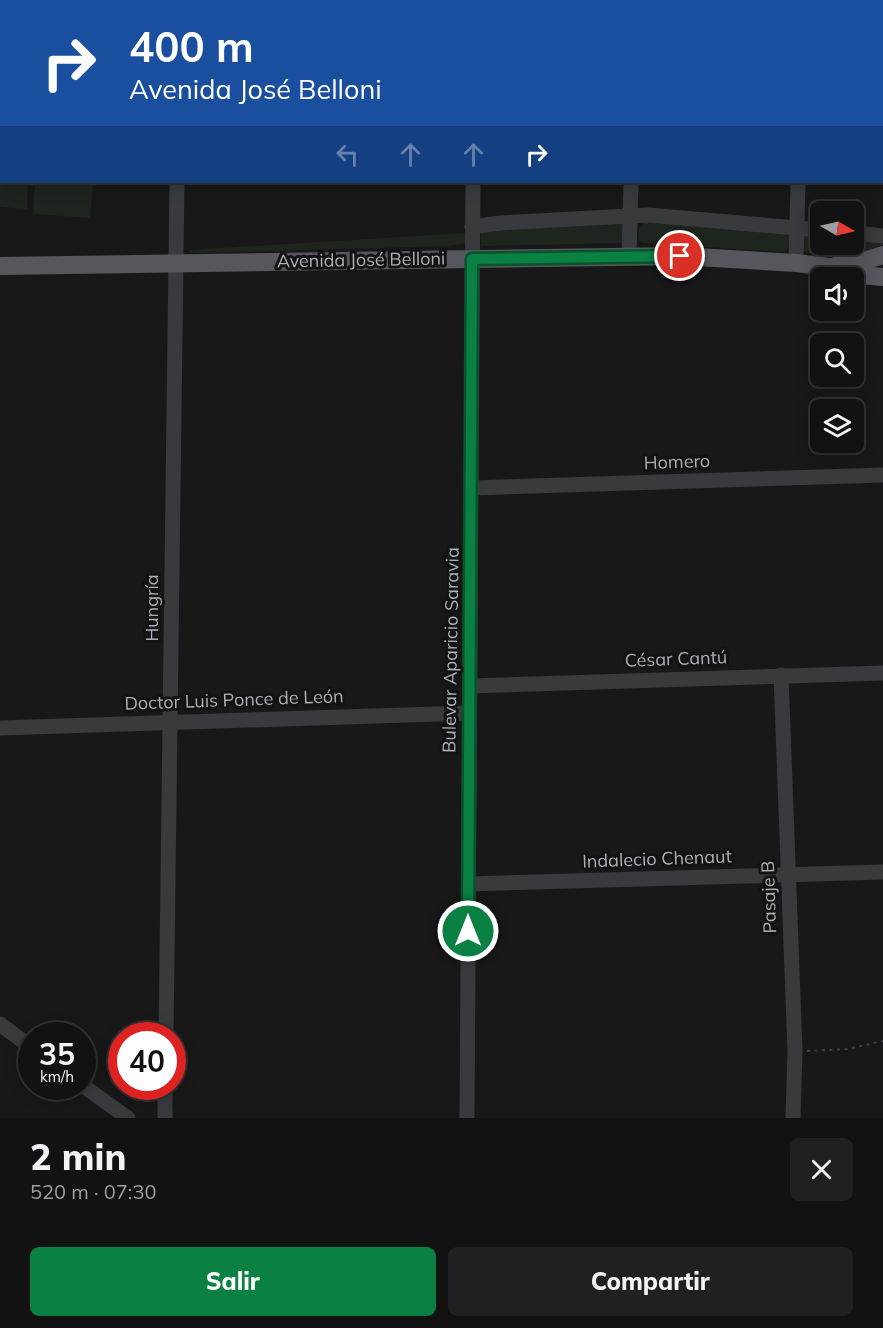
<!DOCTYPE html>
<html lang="es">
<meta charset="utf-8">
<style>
body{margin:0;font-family:Mulish,sans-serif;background:#1f2021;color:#f1f3f6;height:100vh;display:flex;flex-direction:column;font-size:22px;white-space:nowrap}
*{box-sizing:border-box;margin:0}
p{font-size:20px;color:#9c9ea0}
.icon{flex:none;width:33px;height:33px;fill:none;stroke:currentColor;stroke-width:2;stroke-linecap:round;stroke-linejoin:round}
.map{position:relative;height:1118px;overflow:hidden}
.sheet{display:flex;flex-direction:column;background:#121213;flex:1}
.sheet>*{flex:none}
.hud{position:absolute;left:0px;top:0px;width:884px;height:183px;box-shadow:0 3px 15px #0003,0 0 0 2px #313233;background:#1a4fa0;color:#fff;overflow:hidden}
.needle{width:39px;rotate:99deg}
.controls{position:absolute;left:810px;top:201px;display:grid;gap:12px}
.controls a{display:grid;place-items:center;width:54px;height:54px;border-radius:9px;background:#121213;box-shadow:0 3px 15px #0003,0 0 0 2px #313233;font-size:30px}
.speed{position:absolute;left:18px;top:1022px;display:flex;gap:12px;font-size:30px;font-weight:700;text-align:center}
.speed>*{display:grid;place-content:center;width:78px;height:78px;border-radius:50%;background:#121213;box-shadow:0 3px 15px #0003,0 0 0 2px #313233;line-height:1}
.speed small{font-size:15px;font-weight:400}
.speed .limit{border:9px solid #d22;background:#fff;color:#111}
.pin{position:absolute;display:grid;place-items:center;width:51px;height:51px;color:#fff;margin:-26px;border:3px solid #fff;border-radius:50%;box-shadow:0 2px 6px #0007}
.me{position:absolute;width:66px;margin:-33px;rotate:0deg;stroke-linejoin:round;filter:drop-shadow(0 0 4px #0008)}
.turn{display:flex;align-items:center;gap:21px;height:126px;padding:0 30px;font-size:27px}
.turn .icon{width:78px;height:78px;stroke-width:2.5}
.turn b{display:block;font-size:42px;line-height:51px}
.lanes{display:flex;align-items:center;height:57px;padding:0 30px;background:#0003;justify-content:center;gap:30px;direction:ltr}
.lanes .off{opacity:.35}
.round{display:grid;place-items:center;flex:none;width:63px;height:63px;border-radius:9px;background:#1f2021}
.summary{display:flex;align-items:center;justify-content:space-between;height:102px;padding:0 30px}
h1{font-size:36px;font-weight:800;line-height:45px}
.action{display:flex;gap:12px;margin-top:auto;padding:12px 30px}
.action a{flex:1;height:69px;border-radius:9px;background:#0b8043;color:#fff;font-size:24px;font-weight:800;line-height:69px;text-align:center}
.action a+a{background:#1f2021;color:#f1f3f6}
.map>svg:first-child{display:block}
.green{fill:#1e241e}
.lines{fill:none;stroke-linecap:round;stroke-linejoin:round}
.path{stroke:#3f4145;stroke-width:2;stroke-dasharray:3 4.5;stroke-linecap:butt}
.minor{stroke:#393a3e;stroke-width:15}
.major{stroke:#55575c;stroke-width:18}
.route-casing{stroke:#07532c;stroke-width:15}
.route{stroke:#0b8043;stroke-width:10}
.labels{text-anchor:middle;stroke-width:6;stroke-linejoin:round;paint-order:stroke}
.street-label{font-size:18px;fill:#abb0b7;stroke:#131314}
</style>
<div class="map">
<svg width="883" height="1118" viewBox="0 0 883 1118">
<rect width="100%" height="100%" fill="#181819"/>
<!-- green -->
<g class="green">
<polygon points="0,0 135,0 2,2 1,89"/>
<polygon points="0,131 2,182 28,182 27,209 0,207"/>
<polygon points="35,182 93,182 90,218 33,214"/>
<polygon points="613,220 624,224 623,243 481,246 481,231"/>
<polygon points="644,221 789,232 791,246 783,252 643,243 639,241 639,228"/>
<polygon points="465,233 466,243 450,246 199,253 190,252 189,250"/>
<polygon points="820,233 820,244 854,244 854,236 883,239 883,247 849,258 803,252 802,234"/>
</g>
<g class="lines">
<!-- path -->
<polyline class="path" points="807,1051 847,1049 883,1041"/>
<!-- minor -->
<g class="minor">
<polyline points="179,2 179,0"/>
<polyline points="477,2 477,0"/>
<polyline points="634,2 635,0"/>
<polyline points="801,2 801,0"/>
<polyline points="472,227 500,223 648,215 820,230"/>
<polyline points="854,233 883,236"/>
<polyline points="629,256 631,182"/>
<polyline points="796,263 798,182"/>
<polyline points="472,488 883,475"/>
<polyline points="781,675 795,1051 793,1118"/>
<polyline points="470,686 883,673"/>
<polyline points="0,728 469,713"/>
<polyline points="469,884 883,872"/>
<polyline points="0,1024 32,1048"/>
<polyline points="166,1035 177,182"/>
<polyline points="82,1085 128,1118"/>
<polyline points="165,1118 165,1086"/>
<polyline points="467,1118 473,182"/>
</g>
<!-- major -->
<g class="major">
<polyline points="876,0 878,2"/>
<polyline points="0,266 680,256 796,263 829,267 851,274 883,277"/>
<polyline points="835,266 860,262 883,255"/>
</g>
</g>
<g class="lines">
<!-- route casing -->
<g class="route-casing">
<polyline id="route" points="468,931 472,259 680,256"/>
</g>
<!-- route -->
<use href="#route" class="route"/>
</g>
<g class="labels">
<!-- street labels -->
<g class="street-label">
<text transform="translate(361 260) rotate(-1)" y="6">Avenida José Belloni</text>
<text transform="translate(677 462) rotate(-2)" y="6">Homero</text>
<text transform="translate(152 608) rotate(-90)" y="6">Hungría</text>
<text transform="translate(451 650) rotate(-89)" y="6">Bulevar Aparicio Saravia</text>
<text transform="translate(676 659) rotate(-2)" y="6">César Cantú</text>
<text transform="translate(234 700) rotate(-2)" y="6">Doctor Luis Ponce de León</text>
<text transform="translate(657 859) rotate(-2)" y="6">Indalecio Chenaut</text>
<text transform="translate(769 897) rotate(-92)" y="6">Pasaje B</text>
</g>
</g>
</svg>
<div class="controls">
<a><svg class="needle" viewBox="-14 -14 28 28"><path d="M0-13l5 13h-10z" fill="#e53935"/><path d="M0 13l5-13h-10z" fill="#9c9ea0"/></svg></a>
<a><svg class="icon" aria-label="sound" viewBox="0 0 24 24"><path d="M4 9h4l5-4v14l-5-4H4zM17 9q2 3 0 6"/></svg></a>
<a><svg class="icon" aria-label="search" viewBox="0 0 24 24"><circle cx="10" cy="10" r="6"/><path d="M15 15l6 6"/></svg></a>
<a><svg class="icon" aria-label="layers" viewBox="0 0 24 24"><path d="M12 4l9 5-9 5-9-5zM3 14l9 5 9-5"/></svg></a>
</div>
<div class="speed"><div>35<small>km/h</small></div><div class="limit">40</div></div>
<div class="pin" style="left:680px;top:256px;background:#d93025"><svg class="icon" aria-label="arrive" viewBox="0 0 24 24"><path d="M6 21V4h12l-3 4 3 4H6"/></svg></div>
<svg class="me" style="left:468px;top:931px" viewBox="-20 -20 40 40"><circle r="17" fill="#0b8043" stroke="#fff" stroke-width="3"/><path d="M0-11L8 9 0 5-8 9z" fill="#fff"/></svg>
<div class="hud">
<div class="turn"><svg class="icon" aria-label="right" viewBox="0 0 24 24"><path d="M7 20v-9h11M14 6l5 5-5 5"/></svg><div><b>400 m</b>Avenida José Belloni</div></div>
<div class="lanes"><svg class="icon off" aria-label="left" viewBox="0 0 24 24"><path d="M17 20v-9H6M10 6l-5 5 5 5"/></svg><svg class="icon off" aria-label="ahead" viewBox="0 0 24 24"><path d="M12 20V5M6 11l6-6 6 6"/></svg><svg class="icon off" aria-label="ahead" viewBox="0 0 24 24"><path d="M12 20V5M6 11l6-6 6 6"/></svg><svg class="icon" aria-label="right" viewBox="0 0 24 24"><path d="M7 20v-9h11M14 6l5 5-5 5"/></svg></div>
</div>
</div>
<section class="sheet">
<div class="summary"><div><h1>2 min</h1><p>520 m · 07:30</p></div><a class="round"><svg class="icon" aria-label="close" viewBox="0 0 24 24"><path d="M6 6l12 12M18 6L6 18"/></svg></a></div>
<div class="action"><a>Salir</a><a>Compartir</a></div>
</section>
